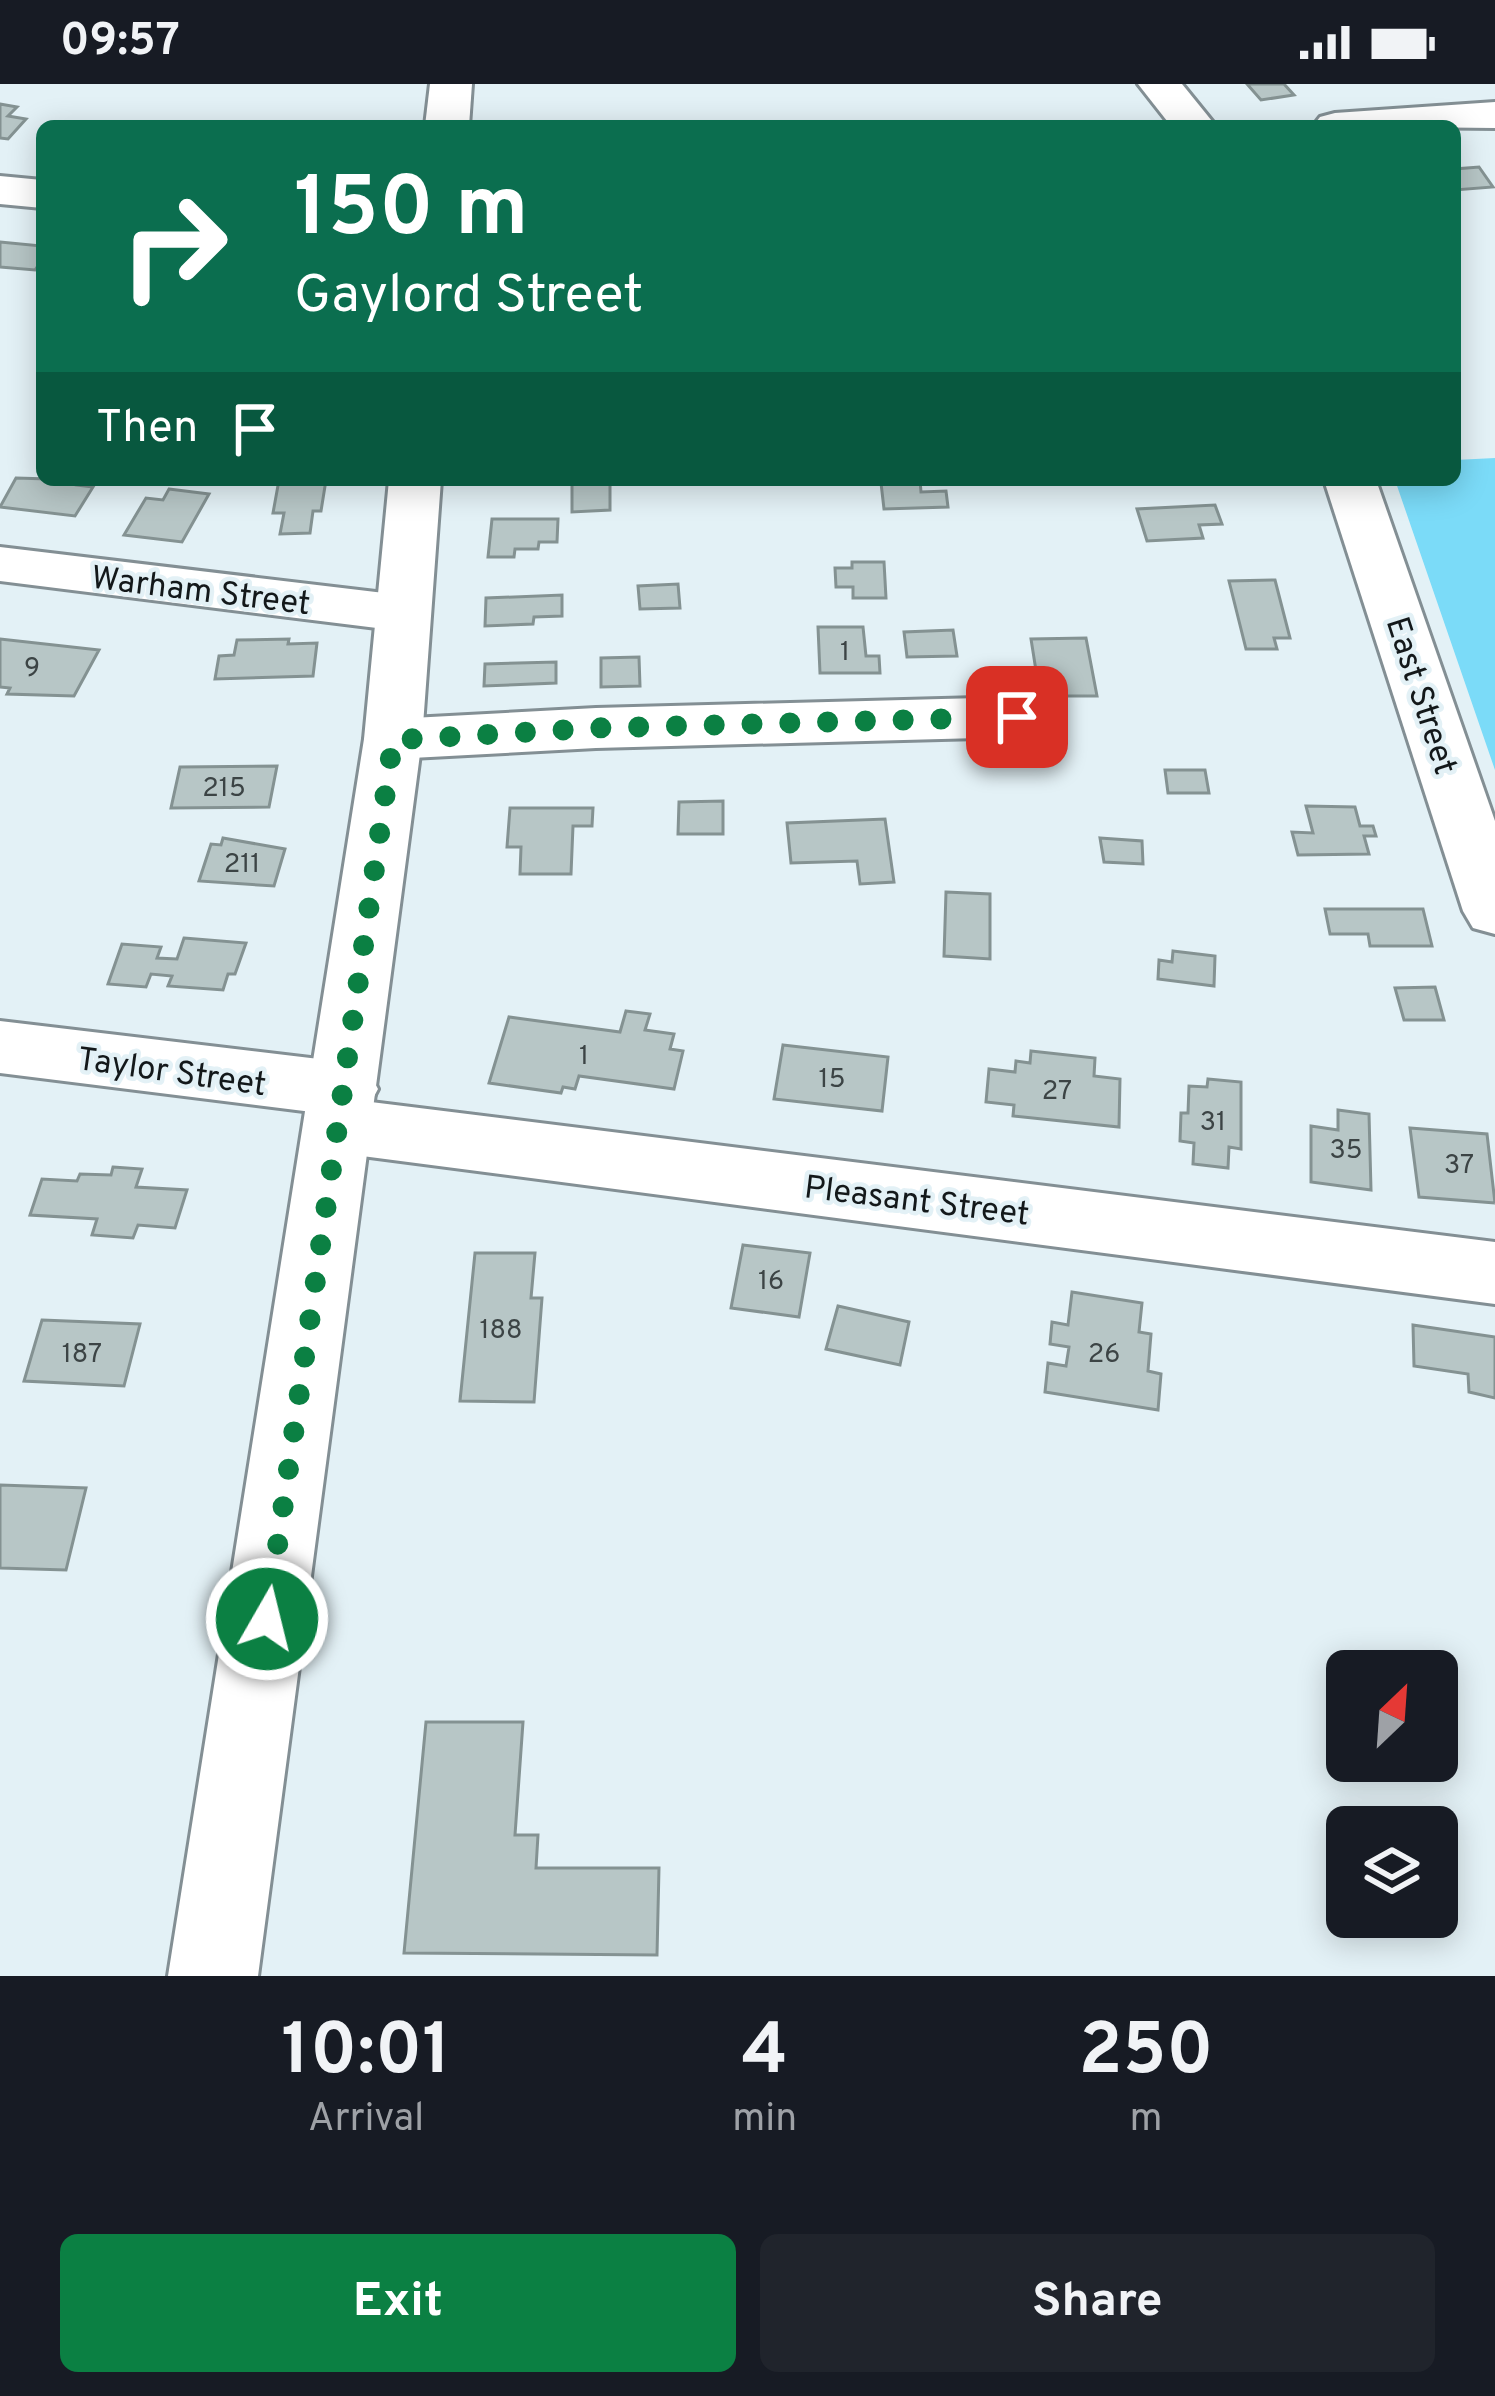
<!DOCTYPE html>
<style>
body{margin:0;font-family:Overpass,sans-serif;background:#20242c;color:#f1f3f6;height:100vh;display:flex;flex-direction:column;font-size:45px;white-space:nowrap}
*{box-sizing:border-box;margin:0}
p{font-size:39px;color:#9ea1a6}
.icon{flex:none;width:66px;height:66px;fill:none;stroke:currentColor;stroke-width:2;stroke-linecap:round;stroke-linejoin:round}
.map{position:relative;height:1892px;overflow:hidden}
.drawer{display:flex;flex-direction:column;background:#171b24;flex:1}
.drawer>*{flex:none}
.banner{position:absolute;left:36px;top:36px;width:1425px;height:366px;border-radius:18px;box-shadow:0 6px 30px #0003;background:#0b6e4f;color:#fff;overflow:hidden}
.needle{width:78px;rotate:25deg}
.fabs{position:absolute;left:1326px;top:1566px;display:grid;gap:24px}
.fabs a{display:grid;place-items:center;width:132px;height:132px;border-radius:18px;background:#171b24;box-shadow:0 6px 30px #0003;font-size:60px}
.pin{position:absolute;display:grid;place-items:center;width:102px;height:102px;color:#fff;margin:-51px;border-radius:24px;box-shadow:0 6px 18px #0006}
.me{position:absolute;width:132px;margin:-66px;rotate:8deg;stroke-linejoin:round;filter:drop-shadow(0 0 9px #0008)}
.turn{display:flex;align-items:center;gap:42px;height:252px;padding:0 60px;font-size:54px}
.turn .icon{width:156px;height:156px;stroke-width:2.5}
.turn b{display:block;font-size:84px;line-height:102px}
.then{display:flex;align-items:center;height:114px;padding:0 60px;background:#0003;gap:24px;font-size:45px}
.eta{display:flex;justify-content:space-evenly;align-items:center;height:204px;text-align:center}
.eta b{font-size:72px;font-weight:700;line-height:84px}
.cta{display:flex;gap:24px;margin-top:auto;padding:24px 60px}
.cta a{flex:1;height:138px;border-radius:18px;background:#0b8043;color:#fff;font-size:48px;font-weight:700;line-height:138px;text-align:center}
.cta a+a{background:#20242c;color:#f1f3f6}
.status{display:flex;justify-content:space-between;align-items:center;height:84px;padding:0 60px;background:#171b24;direction:ltr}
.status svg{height:33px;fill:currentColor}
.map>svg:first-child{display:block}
.green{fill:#7bdbf8}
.building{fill:#b7c6c6;stroke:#849292;stroke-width:3}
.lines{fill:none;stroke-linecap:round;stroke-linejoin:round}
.minor-casing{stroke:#838f94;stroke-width:6}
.major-casing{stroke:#838f94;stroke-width:6}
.minor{fill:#fff;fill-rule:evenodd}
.major{fill:#fff;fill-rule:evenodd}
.route{stroke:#0b8043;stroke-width:21;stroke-dasharray:0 37.8}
.labels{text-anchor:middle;stroke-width:9;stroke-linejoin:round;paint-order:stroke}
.number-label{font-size:27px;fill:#3c4445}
.street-label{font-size:33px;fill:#13181a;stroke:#e3f1f6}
</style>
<div class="status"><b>09:57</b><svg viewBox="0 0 49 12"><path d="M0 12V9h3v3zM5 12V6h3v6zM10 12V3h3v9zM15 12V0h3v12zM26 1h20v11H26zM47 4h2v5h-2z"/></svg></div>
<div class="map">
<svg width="1495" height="1892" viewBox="0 0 1495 1892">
<rect width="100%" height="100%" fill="#e3f1f6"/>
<!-- green -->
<polygon class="green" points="1495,374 1495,686 1395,396 1455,396 1455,376"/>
<!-- building -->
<g class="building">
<polygon points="1247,0 1284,0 1294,11 1261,16"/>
<polygon points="0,20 17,23 8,32 26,35 8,55 0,54"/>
<polygon points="1479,83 1493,103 1455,106 1455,85"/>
<polygon points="0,158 42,162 42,176 35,186 0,183"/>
<polygon points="16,394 80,396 77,401 93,403 75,432 0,423"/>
<polygon points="279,396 326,396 321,427 313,427 310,449 280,450 284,429 273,429"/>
<polygon points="572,396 610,396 610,426 572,428"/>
<polygon points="894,396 920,396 921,408 946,407 948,423 884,425 881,399"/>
<polygon points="169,405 209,410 182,458 124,451 146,414 163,416"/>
<polygon points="1215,421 1222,440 1199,441 1203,454 1147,457 1137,425"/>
<polygon points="492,435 558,435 557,458 539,458 538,465 515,465 514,473 488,473"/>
<polygon points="852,478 884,478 886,514 853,514 853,503 836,503 835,484 852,484"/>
<polygon points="1275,496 1290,554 1274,554 1277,565 1246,565 1229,497"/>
<polygon points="678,500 680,524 640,525 638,502"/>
<polygon points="562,511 562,532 534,533 533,540 485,542 486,514"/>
<polygon points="818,543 863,543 866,572 879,572 880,589 820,589"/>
<polygon points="953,546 957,572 907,573 904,548"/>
<polygon points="1086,554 1097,612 1040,612 1031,555"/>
<polygon points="0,555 99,566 74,612 7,610 10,604 0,603"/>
<polygon points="289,555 288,560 317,559 313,592 215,595 219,572 234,571 237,556"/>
<polygon points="639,573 640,602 601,603 601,574"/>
<polygon points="556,578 556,599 484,602 485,580"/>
<polygon points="277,682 269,723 171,724 180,683"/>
<polygon points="1165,686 1205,686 1209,709 1168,709"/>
<polygon points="723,717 723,750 678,750 679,718"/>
<polygon points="1306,722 1355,723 1360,742 1373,742 1376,752 1364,752 1369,770 1298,771 1292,748 1313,749"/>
<polygon points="510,724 593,724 592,742 573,742 571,790 520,790 521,763 507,763"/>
<polygon points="885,735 894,798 860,800 857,777 791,779 787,739"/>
<polygon points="223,754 285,765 274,802 199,797 211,760 221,761"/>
<polygon points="1100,754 1142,757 1143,780 1104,778"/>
<polygon points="946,808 990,810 990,875 944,872"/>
<polygon points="1325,825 1423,825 1432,862 1370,862 1368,850 1330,850"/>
<polygon points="184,854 246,859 235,890 228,890 223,906 168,902 172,892 151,890 146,903 108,900 122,860 161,863 157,874 177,875"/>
<polygon points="1173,867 1215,872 1214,902 1158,895 1159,876 1172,878"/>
<polygon points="1435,903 1444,936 1404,936 1395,904"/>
<polygon points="626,927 650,930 645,946 674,950 670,965 683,967 674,1005 579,992 575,1005 563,1003 561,1009 489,999 509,933 620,948"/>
<polygon points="783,961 888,973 882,1027 774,1015"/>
<polygon points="1031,967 1095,974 1094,992 1120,995 1119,1043 1013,1032 1014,1021 986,1018 989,985 1015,988 1016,977 1030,979"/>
<polygon points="1208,995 1241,998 1241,1065 1229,1063 1228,1084 1193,1080 1194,1059 1180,1057 1181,1029 1188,1029 1189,1002 1207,1003"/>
<polygon points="1338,1026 1369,1030 1371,1106 1311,1098 1311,1042 1338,1046"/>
<polygon points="1410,1044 1487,1050 1495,1119 1419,1113"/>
<polygon points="113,1083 142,1085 136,1103 187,1106 175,1144 138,1141 133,1154 92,1151 97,1135 30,1131 42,1095 77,1097 80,1090 111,1091"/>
<polygon points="743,1161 810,1169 799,1233 731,1224"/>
<polygon points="475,1169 535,1169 531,1214 542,1214 534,1318 460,1317"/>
<polygon points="1072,1208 1142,1219 1139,1248 1151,1250 1148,1287 1161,1290 1158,1326 1045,1308 1048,1279 1066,1282 1069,1263 1050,1260 1052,1238 1068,1241"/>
<polygon points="838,1222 909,1238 900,1281 826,1265"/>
<polygon points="42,1236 140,1240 124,1302 24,1297"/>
<polygon points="1413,1241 1495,1253 1495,1314 1469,1308 1468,1290 1414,1282"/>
<polygon points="0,1401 86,1404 66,1486 0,1484"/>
<polygon points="426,1638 523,1638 515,1751 538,1751 536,1784 659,1784 657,1871 404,1869"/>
</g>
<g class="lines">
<!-- minor casing -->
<g class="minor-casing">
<g id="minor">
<polygon points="1138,0 1182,0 1216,42 1171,42"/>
<polygon points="1495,18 1495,44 1313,42 1320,33 1335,29"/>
<polygon points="0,92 42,96 42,124 0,120"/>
<polygon points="1324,396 1376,396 1495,737 1495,850 1473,844 1463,827"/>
<polygon points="0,463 401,511 421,516 429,529 421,542 401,547 0,497"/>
<polygon points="1017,613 1038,619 1046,633 1038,647 1017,653 596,664 393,675 372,669 364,655 372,641 393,635 596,624"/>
<polygon points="0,937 344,978 368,986 378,1005 371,1018 1495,1158 1495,1220 339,1069 315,1060 305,1041 312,1028 0,989"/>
</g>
</g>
<!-- major casing -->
<g class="major-casing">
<g id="major">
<polygon points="430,0 472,0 469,42 425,42"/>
<polygon points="389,396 441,396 422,655 258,1892 168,1892 364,655"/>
</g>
</g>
<!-- minor -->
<use href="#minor" class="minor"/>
<!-- major -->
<use href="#major" class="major"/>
</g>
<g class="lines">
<!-- route -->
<polyline class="route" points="267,1535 393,656 596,644 1017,633"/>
</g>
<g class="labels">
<!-- number labels -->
<g class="number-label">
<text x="845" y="576">1</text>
<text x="32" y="592">9</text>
<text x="224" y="712">215</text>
<text x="242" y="788">211</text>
<text x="584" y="980">1</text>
<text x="832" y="1003">15</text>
<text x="1057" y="1015">27</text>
<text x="1213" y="1046">31</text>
<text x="1346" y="1074">35</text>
<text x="1459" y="1089">37</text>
<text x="771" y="1205">16</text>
<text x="501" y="1254">188</text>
<text x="82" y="1278">187</text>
<text x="1104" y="1278">26</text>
</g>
<!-- street labels -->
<g class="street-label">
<text transform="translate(201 505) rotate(7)" y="12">Warham Street</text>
<text transform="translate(1423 611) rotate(72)" y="12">East Street</text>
<text transform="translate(172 986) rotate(8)" y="12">Taylor Street</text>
<text transform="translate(917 1115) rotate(7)" y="12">Pleasant Street</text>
</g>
</g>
</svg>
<div class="fabs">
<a><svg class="needle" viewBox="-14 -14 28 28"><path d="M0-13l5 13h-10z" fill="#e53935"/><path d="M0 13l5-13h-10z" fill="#9ea1a6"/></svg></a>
<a><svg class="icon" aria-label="layers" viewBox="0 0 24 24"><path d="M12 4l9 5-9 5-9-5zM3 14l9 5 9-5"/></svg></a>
</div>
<div class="pin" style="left:1017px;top:633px;background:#d93025"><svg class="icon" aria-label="arrive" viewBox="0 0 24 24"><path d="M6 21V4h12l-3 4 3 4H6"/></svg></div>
<svg class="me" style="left:267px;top:1535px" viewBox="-20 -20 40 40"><circle r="17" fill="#0b8043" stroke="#fff" stroke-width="3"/><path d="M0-11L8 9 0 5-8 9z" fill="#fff"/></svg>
<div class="banner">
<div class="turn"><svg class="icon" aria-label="right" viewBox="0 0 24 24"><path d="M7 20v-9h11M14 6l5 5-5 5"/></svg><div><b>150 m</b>Gaylord Street</div></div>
<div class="then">Then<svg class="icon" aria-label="arrive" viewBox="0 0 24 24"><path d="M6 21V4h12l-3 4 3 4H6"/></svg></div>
</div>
</div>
<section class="drawer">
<div class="eta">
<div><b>10:01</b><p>Arrival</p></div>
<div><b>4</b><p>min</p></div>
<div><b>250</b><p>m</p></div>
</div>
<div class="cta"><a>Exit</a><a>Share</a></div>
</section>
